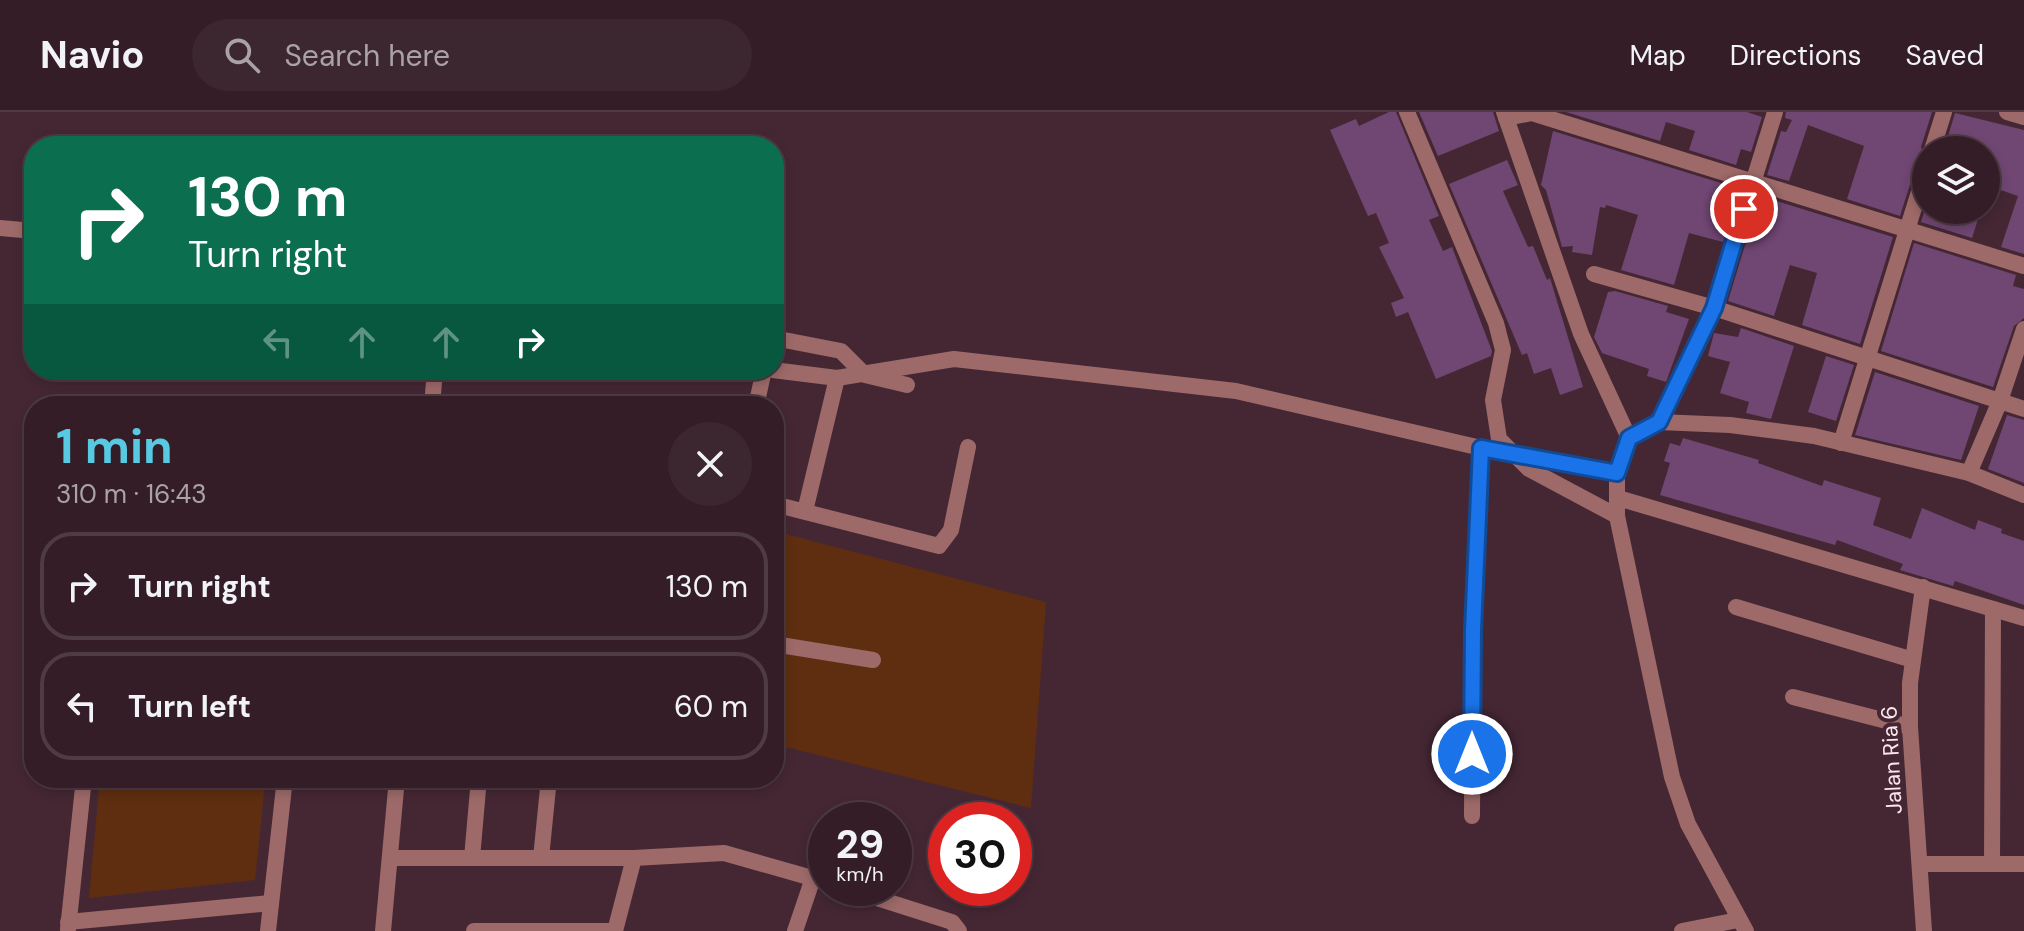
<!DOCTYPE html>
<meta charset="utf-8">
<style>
body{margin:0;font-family:"DM Sans",sans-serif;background:#3c262f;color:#f1f3f6;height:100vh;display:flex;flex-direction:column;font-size:30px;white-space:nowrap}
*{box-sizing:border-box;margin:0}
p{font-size:26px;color:#a9a2a7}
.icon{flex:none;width:44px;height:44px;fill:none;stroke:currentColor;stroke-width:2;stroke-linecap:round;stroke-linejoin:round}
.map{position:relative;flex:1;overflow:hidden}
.details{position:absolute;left:24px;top:284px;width:760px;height:392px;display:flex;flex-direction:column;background:#341d27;border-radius:32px;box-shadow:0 4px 12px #0003,0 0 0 2px #4e3b44}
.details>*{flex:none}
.hud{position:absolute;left:24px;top:24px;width:760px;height:244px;border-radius:32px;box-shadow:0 4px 12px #0003,0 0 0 2px #4e3b44;background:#0b6e4f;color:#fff;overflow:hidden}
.controls{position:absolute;left:1912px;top:24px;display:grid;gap:16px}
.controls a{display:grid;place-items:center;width:88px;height:88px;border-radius:50%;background:#341d27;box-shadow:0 4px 12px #0003,0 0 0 2px #4e3b44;font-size:40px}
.speed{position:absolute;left:808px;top:690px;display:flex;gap:16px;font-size:40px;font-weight:700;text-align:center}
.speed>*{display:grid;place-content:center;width:104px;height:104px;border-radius:50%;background:#341d27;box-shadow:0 4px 12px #0003,0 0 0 2px #4e3b44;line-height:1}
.speed small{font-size:20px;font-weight:400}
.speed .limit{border:12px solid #d22;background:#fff;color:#111}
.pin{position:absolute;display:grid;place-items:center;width:68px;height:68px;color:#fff;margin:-34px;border:4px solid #fff;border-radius:50%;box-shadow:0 2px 8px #0007}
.me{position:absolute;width:88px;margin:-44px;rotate:0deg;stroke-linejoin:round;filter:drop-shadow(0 0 6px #0008)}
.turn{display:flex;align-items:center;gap:28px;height:168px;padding:0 32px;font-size:36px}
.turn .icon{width:104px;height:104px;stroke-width:2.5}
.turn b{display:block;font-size:56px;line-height:68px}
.lanes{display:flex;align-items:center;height:76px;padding:0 32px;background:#0003;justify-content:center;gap:40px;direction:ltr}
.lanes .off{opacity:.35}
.round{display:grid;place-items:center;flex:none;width:84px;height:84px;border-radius:42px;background:#3c262f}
.overview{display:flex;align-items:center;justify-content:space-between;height:136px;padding:0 32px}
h1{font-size:48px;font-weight:700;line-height:60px;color:#57c9e2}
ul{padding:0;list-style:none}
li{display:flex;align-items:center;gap:24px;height:108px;margin:0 16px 12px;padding:0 16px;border:4px solid #4e3b44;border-radius:32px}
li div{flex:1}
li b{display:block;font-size:30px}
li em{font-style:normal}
header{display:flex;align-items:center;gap:48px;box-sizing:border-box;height:112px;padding:0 40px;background:#341d27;border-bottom:2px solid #4e3b44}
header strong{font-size:38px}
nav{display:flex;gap:44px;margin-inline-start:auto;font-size:28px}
.search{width:560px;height:72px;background:#3c262f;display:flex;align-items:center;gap:20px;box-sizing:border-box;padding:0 28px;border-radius:44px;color:#a9a2a7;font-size:30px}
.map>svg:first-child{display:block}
.green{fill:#5f2e10}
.building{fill:#704672}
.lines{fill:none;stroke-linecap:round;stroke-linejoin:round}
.minor{stroke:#9d6a69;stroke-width:16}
.route-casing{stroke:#114b97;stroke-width:20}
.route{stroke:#1a73e8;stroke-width:14}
.labels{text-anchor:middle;stroke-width:8;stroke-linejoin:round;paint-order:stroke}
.street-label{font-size:22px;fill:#fce7ef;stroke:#452734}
</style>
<header>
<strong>Navio</strong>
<div class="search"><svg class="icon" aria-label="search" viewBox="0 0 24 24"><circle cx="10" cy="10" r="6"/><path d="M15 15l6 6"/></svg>Search here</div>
<nav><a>Map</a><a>Directions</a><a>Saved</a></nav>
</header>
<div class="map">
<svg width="2024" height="819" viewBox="0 0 2024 819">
<rect width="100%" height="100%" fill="#452734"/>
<!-- green -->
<g class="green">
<polygon points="774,419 1046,490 1031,696 774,632"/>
<polygon points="100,666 209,666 265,671 255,768 89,786"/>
</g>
<!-- building -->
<g class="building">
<polygon points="1389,0 1396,0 1439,104 1429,108 1443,139 1452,135 1492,239 1491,244 1436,267 1408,200 1396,205 1391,191 1404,186 1379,135 1389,131 1376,101 1368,104 1330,18 1356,7 1359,14"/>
<polygon points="1419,0 1493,0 1499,19 1438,44"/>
<polygon points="1566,0 1747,0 1762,5 1751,40 1741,37 1736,53 1689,38 1695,19 1666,10 1660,29"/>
<polygon points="1786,0 1932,0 1921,35 1925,46 1916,54 1900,104 1847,87 1864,34 1808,13 1789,69 1767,63 1781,19 1786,20 1792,8 1785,6"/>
<polygon points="1955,1 2024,18 2024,142 2001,135 2018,84 1986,73 1986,38 1944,38"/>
<polygon points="1553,19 1740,77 1723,130 1689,121 1674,173 1621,158 1638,103 1606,93 1605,96 1600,95 1592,143 1572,140 1573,134 1562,135 1546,78 1541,73"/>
<polygon points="1507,48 1518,73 1503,79 1528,135 1533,134 1547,168 1550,166 1583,275 1560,283 1551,256 1534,262 1527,241 1522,243 1449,72"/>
<polygon points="1760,84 1893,125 1860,232 1802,213 1817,161 1790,153 1774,204 1728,189"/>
<polygon points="1926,94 1926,98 1981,98 1972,126 1921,110"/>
<polygon points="1914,131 2016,163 2013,174 2024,177 2024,206 2014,214 1993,275 1881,239"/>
<polygon points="1615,179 1668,194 1666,200 1689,207 1666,270 1647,264 1649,257 1602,241 1594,225 1608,180"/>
<polygon points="1741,216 1794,234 1771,307 1746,301 1749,290 1720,281 1730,250 1708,244 1714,221 1738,225"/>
<polygon points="1826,244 1854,253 1836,309 1808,300"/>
<polygon points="1875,260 1979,294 1961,348 1855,323"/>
<polygon points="2007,303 2024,308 2024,371 1988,357"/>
<polygon points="1683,326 1759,348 1758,351 1822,374 1824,368 1881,386 1873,413 1911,427 1922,396 1975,418 1978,408 2002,417 2001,421 2024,429 2024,493 1955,469 1953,474 1900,458 1903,452 1837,428 1835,433 1660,383 1670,351 1664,349 1670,331 1680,334"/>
</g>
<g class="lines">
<!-- minor -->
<g class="minor">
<polyline points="1407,0 1496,211 1503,238 1493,288 1499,327 1529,357 1617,404"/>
<polyline points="1504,0 1581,222 1629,326 1617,361 1617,404 1672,665 1688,712 1746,819"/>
<polyline points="2007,0 2024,5"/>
<polyline points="1506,6 1532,1 2024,154"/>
<polyline points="1932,38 1944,0"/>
<polyline points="0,116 34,119"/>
<polyline points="1594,162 1714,196 2024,297"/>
<polyline points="774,226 841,239 865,263 907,273"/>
<polyline points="773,258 837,266 805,399"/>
<polyline points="837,266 954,247 1236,279 1481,336 1617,361"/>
<polyline points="432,294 435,258"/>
<polyline points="756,294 764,258"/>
<polyline points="1659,310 1714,196 1775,0"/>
<polyline points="1629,326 1659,310 1730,313 1814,324 1969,361 2024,383"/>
<polyline points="1841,331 1926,57"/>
<polyline points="1969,361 2000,289 2024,217"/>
<polyline points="1618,386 2024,506"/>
<polyline points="774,392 939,434 951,418 968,335"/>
<polyline points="1923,475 1910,571 1910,615 1924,819"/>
<polyline points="1736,495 1913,548"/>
<polyline points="774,532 873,548"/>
<polyline points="1793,585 1910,615"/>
<polyline points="1472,704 1473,518 1481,336"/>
<polyline points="390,746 634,746 615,819"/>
<polyline points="472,746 479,666"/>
<polyline points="541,746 549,666"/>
<polyline points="634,746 724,741 826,770"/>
<polyline points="1920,752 2024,752"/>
<polyline points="1992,752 1993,497"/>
<polyline points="845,776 952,810 959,819"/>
<polyline points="68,810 271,791"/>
<polyline points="68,817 84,666"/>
<polyline points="268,819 285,666"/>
<polyline points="383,819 397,666"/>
<polyline points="474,819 613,819"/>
<polyline points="795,819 813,766"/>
<polyline points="1682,819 1738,808"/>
</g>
</g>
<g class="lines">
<!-- route casing -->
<g class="route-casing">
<polyline id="route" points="1472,642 1473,518 1481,336 1617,361 1629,326 1659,310 1714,196 1744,97"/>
</g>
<!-- route -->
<use href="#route" class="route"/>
</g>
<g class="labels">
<!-- street labels -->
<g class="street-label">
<text transform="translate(1891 648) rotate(-93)" y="8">Jalan Ria 6</text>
</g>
</g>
</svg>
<div class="controls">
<a><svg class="icon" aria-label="layers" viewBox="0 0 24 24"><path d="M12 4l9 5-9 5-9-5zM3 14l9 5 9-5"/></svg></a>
</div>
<div class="speed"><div>29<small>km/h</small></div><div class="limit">30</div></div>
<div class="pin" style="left:1744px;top:97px;background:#d93025"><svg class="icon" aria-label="arrive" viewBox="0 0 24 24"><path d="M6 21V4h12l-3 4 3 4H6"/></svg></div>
<svg class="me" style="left:1472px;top:642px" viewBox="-20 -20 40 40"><circle r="17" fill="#1a73e8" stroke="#fff" stroke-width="3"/><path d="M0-11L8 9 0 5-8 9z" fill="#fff"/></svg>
<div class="hud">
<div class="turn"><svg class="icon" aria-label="right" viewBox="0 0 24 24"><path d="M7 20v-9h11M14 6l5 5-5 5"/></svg><div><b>130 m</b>Turn right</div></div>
<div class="lanes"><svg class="icon off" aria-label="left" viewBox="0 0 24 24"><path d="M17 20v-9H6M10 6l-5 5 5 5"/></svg><svg class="icon off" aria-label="ahead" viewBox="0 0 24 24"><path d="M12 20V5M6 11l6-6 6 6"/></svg><svg class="icon off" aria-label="ahead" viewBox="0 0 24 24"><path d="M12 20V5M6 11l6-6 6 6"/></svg><svg class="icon" aria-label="right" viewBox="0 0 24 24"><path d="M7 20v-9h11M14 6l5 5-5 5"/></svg></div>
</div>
<section class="details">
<div class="overview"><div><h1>1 min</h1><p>310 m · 16:43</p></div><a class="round"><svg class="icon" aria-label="close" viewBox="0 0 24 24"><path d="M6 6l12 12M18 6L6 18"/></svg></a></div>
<ul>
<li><svg class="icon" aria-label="right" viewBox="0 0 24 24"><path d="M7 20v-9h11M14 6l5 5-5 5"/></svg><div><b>Turn right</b></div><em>130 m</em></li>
<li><svg class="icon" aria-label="left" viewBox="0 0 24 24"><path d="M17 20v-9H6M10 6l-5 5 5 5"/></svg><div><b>Turn left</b></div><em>60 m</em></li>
</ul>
</section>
</div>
